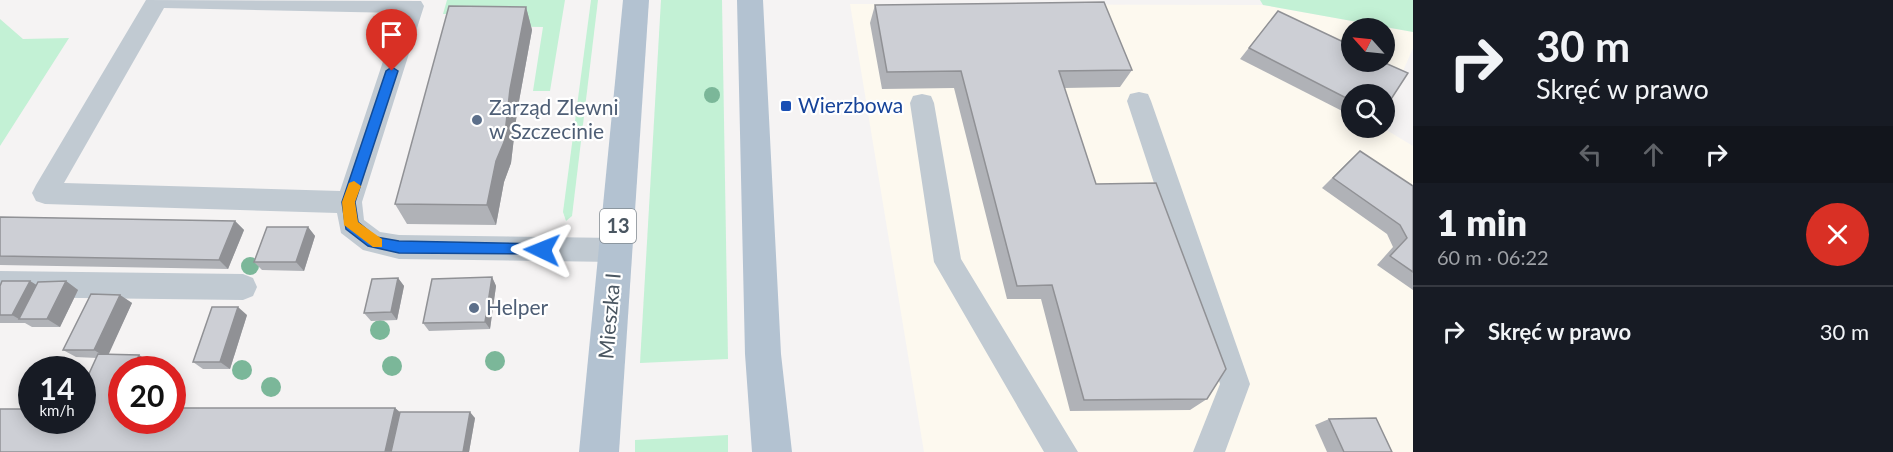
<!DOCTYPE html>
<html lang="pl">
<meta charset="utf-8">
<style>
body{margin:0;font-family:Lato,sans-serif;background:#242831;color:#f1f3f6;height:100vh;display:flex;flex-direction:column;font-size:22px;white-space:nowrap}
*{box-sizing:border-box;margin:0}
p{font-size:20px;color:#9ea1a6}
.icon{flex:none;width:33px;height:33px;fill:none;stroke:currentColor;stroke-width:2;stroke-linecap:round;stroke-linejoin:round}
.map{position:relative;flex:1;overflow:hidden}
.sheet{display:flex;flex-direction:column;background:#171b24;width:480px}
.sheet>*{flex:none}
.top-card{background:#171b24;color:#f1f3f6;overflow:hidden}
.needle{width:39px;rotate:297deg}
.tools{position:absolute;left:1341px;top:18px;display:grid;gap:12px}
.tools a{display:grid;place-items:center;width:54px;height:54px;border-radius:50%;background:#171b24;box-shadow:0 3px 15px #0003;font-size:30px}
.speed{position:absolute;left:18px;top:356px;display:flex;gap:12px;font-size:30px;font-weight:700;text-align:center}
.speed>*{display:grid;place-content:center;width:78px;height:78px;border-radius:50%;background:#171b24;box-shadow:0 3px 15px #0003;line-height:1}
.speed small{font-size:15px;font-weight:400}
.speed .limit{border:9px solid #d22;background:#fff;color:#111}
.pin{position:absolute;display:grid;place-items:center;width:51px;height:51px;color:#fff;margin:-62px -26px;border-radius:50% 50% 50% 0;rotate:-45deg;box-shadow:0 0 6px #0007}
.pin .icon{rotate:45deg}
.me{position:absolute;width:66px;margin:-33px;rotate:272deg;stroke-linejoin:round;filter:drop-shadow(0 0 4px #0008)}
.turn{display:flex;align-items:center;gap:21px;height:126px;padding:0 24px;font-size:27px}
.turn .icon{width:78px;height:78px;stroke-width:2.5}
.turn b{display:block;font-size:42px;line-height:51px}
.lanes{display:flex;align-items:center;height:57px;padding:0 24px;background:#0003;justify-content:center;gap:30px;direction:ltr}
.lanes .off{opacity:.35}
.round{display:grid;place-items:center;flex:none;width:63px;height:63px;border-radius:32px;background:#242831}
.overview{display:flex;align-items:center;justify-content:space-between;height:102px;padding:0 24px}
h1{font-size:36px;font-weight:800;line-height:45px}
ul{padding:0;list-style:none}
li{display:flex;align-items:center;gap:18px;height:90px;padding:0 24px;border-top:2px solid #363941}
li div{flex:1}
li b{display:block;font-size:22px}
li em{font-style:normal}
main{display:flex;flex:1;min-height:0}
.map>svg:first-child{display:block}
.commercial{fill:#fdf9ef;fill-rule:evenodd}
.green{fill:#c3f1d5}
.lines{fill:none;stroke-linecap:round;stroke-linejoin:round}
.service{fill:#c1cad2;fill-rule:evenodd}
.primary{fill:#b3c2d1;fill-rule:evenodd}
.tree{fill:#7bb799}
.wall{fill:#b0b2b7}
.shaded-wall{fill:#909195}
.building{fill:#cdcfd5;stroke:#909195;stroke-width:1.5}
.route{fill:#1a73e8;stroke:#114b97;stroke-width:1.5}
.slow{fill:#f59e0b}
.transit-dot{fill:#1a4fb4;stroke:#fff;stroke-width:2}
.service-dot{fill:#5c6f8a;stroke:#fff;stroke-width:2}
.labels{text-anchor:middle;stroke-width:4.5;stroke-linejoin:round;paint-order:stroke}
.shield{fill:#fff;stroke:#808990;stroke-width:1.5}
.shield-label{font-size:20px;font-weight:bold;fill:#4a5661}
.transit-label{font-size:21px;fill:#164399;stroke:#fff;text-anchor:start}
.service-label{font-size:21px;fill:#4e5e75;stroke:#fff;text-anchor:start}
.street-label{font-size:21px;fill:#4a5661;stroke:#fff}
</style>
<main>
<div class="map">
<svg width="1413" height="452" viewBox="0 0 1413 452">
<rect width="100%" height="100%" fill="#f5f3f3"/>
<!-- commercial -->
<path class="commercial" d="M850,4L1263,5L1413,32V48L1385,112L1384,94H1352V128H1383L1413,146V452H924ZM1352,28H1384V62H1352Z"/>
<!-- green -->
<g class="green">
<polygon points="447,0 565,0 550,91 533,91 543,27 460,26 462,14 443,14"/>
<polygon points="591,0 598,0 572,216 566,221 563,212"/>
<polygon points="661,0 722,0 728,359 640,363"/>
<polygon points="1260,0 1413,0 1413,32 1263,5"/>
<polygon points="0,19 23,39 69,38 0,146"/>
<polygon points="728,435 728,452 635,452 635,440"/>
</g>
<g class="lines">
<!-- service -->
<g class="service">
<path d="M146,0L421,1L424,6L362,202L364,220L380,232L399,235L616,238L626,242L630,250L626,258L616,262L399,259L363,250L341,233L337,213L45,204L36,201L32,193L36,185ZM164,8L399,13L340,191L64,183Z"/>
<polygon points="1139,92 1148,94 1151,101 1250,384 1225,452 1193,452 1220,384 1127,101 1130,94"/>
<polygon points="922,94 931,96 934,103 961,259 1078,452 1044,452 934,262 910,103 913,96"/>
<polygon points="0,271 243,274 253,278 257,287 253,296 243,300 0,297"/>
</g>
<!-- primary -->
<g class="primary">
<polygon points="623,0 649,0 619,452 579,452"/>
<polygon points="737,0 763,0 781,354 792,452 752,452 745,354"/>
</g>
</g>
<!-- trees -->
<g class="tree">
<circle cx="712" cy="95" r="8"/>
<circle cx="250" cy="266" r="9"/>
<circle cx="380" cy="330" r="10"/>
<circle cx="495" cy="361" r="10"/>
<circle cx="392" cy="366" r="10"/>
<circle cx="242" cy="370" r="10"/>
<circle cx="271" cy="387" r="10"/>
</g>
<!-- wall -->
<g class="wall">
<polygon points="875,5 1132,70 1120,87 1064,88 1096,184 1207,399 1190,410 1070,411 1041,299 1007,299 954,88 882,89 870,23"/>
<polygon points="526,7 532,30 517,112 511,163 504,182 496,225 407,224 395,204"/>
<polygon points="1278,11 1352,94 1352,116 1240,59"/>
<polygon points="1360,151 1413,186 1413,290 1377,265 1393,247 1387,234 1322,188 1349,161"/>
<polygon points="0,217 235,221 244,230 228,269 0,265"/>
<polygon points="308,227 315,236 304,271 262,270 254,262"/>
<polygon points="492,277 496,286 490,329 429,331 423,323"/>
<polygon points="398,278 404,286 397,320 371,321 364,313"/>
<polygon points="30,281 36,285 66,281 78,290 60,327 32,327 25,323 0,323 0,315"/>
<polygon points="120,295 132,303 108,354 158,367 122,420 395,408 400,412 475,418 469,452 0,452 82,420 97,358 76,357 63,350"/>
<polygon points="247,315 230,369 203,369 193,362"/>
<polygon points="1329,419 1392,452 1327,452 1315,425"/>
</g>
<!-- shaded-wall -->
<g class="shaded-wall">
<polygon points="526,7 532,30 517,112 511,163 504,182 496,225 487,205"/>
<polygon points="235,221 244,230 228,269 219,260"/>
<polygon points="308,227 315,236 304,271 296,262"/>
<polygon points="492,277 496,286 490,329 485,322"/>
<polygon points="398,278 404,286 397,320 391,312"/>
<polygon points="30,281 43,289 19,319 12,315"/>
<polygon points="66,281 78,290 60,327 47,319"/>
<polygon points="120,295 132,303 107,358 94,350"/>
<polygon points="238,307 247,315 230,369 220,362"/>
<polygon points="139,355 158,367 157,369 133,369"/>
<polygon points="122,397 122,411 117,408"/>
<polygon points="395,408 406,418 399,452 385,452"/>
<polygon points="470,412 475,418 469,452 463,452"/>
</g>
<!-- building -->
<g class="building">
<polygon points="1104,2 1132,70 1059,71 1096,184 1156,183 1226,369 1207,399 1084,400 1052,285 1017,286 961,71 887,72 875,5"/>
<polygon points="449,6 526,7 510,89 504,142 496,161 487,205 395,204"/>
<polygon points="1278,11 1352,46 1352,62 1383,62 1408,73 1384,110 1384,94 1352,94 1352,101 1249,48"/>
<polygon points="1360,151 1413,186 1413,272 1390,256 1407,238 1400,225 1333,178"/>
<polygon points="0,217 235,221 219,260 0,256"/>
<polygon points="267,227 308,227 296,262 254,262"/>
<polygon points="492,277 485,322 423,323 432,279"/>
<polygon points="398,278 391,312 364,313 372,279"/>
<polygon points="2,281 30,281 12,315 0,315 0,286"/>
<polygon points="66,281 47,319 19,319 38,282"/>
<polygon points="91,294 120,295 94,350 63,350"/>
<polygon points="212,307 238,307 220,362 193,362"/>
<polygon points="98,354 139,355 133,369 122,369 122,397 117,408 122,408 122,420 172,420 172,408 395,408 385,452 0,452 0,409 32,409 32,420 82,420 82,389"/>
<polygon points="400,412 470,412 463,452 391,452"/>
<polygon points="1376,418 1392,452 1344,452 1329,419"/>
</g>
<!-- route -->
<polygon class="route" points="392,67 398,71 355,202 358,222 376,237 399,241 542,244 549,250 547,254 399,253 368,246 346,229 342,202 386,71"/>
<!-- slow -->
<polygon class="slow" points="354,181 361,186 355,202 358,222 382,239 382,247 373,247 344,225 342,202 349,183"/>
<!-- markers -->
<rect class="transit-dot" x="780" y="100" width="12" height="12" rx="3"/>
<g class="service-dot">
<circle cx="477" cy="120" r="6"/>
<circle cx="474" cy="308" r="6"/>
</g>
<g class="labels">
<!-- shield labels -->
<rect class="shield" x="600" y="209" width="36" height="34" rx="4.5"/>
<g class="shield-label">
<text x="618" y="233">13</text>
</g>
<!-- transit labels -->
<g class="transit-label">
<text x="798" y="113">Wierzbowa</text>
</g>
<!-- service labels -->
<g class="service-label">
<text x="489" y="115">Zarząd Zlewni<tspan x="489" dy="24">w Szczecinie</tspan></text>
<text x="486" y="315">Helper</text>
</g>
<!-- street labels -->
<g class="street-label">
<text transform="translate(610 316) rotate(-85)" y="7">Mieszka I</text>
</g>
</g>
</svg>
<div class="tools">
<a><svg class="needle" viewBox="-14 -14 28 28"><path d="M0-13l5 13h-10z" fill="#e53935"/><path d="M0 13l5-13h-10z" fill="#9ea1a6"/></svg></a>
<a><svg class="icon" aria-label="search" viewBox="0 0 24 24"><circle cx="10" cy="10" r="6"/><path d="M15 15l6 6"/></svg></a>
</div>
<div class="speed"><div>14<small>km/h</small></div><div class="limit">20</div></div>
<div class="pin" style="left:392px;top:71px;background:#d93025"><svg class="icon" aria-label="arrive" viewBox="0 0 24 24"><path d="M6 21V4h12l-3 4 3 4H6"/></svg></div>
<svg class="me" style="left:542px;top:250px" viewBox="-20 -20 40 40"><path d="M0-17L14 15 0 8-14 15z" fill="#1a73e8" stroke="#fff" stroke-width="4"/></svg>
</div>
<section class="sheet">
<div class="top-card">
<div class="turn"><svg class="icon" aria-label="right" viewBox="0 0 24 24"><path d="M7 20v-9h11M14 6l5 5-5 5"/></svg><div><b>30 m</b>Skręć w prawo</div></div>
<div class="lanes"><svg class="icon off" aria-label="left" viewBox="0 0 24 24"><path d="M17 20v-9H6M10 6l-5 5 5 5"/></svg><svg class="icon off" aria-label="ahead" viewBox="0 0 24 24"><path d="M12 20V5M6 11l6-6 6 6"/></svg><svg class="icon" aria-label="right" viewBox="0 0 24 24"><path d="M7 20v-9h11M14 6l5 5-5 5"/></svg></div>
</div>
<div class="overview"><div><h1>1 min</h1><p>60 m · 06:22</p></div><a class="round" style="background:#d93025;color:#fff"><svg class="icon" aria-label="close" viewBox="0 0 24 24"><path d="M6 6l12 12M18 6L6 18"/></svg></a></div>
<ul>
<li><svg class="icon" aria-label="right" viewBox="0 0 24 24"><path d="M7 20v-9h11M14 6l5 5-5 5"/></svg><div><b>Skręć w prawo</b></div><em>30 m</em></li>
</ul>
</section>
</main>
